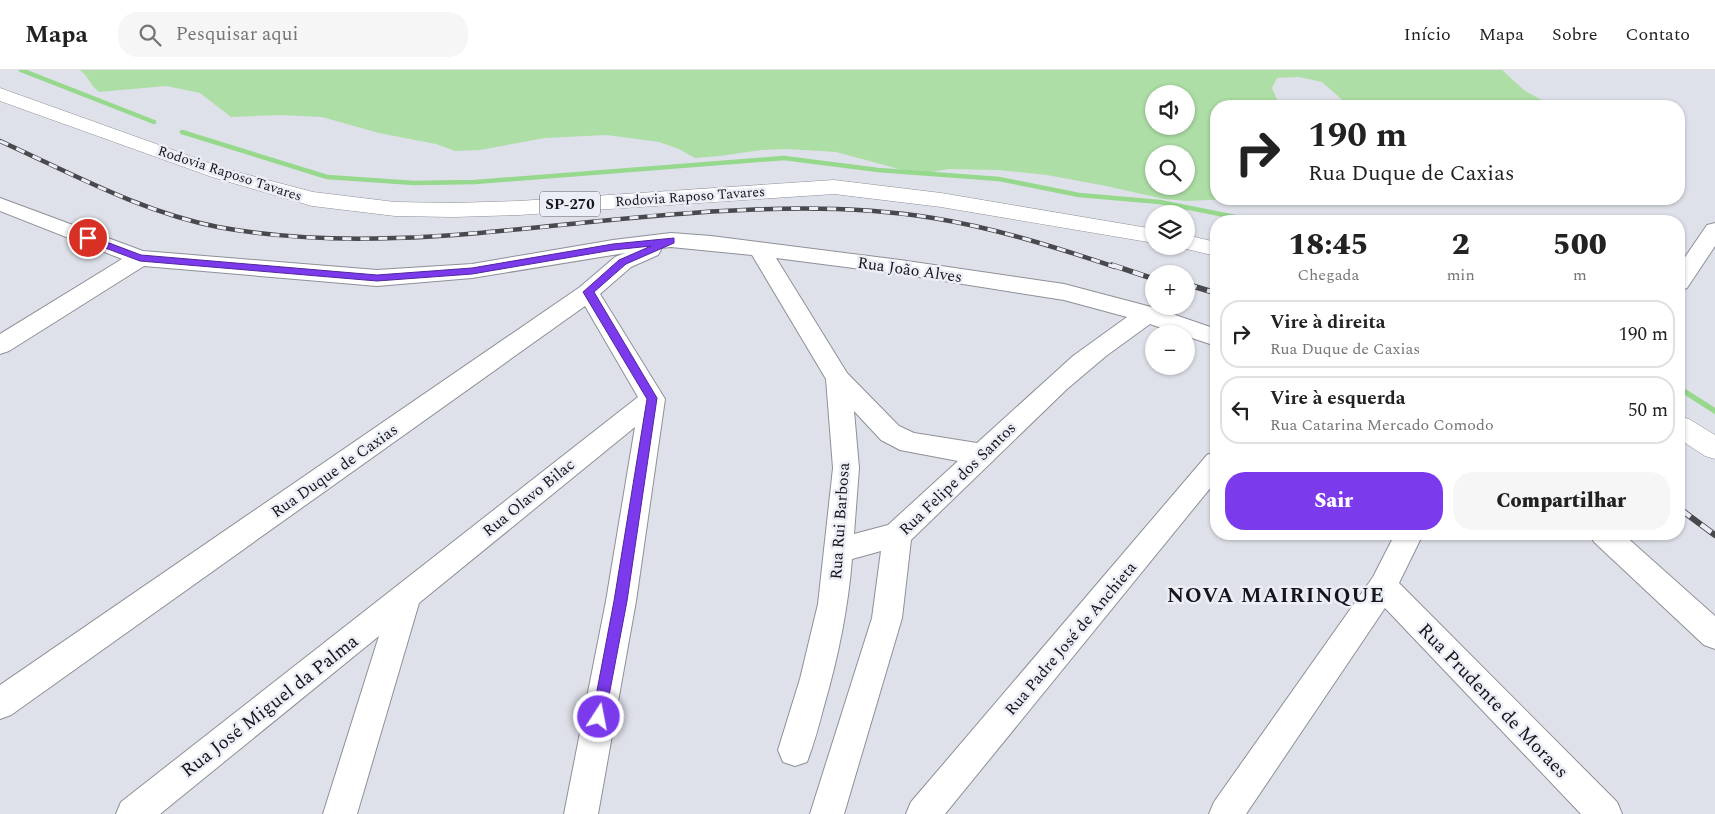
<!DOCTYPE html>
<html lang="pt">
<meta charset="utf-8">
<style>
body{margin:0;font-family:Spectral,serif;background:#f6f6f6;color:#222;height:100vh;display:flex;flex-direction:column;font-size:19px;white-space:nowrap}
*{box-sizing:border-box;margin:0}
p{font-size:16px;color:#767676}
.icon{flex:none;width:28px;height:28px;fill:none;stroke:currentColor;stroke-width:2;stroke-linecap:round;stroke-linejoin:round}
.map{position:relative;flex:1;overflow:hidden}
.details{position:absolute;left:1210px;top:145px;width:475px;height:325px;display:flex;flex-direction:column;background:#fff;border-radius:20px;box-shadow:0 1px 4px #0004}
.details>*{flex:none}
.hud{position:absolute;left:1210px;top:30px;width:475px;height:105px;border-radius:20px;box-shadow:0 1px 4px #0004;background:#fff;color:#222;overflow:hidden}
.fabs{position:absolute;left:1145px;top:15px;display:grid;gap:10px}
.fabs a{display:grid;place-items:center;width:50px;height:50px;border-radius:50%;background:#fff;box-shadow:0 1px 4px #0004;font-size:25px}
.pin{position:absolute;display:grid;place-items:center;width:42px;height:42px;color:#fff;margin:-21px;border:2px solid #fff;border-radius:50%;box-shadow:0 1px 5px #0007}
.me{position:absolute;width:55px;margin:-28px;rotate:11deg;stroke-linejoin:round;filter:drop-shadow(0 0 4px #0008)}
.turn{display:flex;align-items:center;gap:18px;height:105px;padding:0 15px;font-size:22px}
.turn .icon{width:65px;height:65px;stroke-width:2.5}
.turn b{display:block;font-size:35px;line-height:42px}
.eta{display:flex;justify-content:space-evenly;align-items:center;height:85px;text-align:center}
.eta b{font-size:30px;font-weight:800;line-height:35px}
.button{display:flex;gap:10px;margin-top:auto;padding:10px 15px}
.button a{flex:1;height:58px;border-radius:20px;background:#7c3aed;color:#fff;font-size:20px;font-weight:800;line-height:58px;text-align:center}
.button a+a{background:#f6f6f6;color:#222}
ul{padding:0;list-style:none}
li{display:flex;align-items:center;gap:15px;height:68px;margin:0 10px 8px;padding:0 5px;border:2px solid #e0e0e0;border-radius:20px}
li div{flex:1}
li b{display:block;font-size:19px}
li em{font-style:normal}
header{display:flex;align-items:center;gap:30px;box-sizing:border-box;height:70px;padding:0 25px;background:#fff;border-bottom:1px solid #e0e0e0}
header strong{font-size:24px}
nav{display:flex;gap:28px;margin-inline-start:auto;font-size:18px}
.search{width:350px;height:45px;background:#f6f6f6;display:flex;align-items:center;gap:12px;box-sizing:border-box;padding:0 18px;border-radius:20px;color:#767676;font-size:19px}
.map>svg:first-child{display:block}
.green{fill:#addea5;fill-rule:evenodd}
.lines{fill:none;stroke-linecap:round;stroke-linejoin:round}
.stream-far1{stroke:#96d88c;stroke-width:4.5}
.stream{stroke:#96d88c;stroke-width:5.5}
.minor-casing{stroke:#8e9098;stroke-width:2}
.highway-casing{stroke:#8e9098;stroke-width:1}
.minor{fill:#fff;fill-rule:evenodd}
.highway{fill:#fff;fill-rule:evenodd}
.rail-far2-casing{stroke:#47494d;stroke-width:4.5}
.rail-far1-casing{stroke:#47494d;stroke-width:5.5}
.rail-casing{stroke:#47494d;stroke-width:6}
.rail-far2{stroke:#eceef7;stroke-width:3;stroke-dasharray:9;stroke-linecap:butt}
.rail-far1{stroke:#eceef7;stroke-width:4;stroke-dasharray:11;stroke-linecap:butt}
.rail{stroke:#eceef7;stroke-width:4.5;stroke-dasharray:13;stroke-linecap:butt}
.route{fill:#7c3aed;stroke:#51269a}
.labels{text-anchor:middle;stroke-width:5;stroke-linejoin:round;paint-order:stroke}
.far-street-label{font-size:14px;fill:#151619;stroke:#eceef7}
.shield{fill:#eceef7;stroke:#56575c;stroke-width:1}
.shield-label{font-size:15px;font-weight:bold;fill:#151619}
.street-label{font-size:16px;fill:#151619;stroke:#eceef7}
.near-street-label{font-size:19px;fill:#151619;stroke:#eceef7}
.district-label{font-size:21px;font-weight:bold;letter-spacing:1px;fill:#151619;stroke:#eceef7}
</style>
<header>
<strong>Mapa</strong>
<div class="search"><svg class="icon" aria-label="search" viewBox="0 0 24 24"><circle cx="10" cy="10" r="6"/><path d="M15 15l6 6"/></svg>Pesquisar aqui</div>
<nav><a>Início</a><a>Mapa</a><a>Sobre</a><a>Contato</a></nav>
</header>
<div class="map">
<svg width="1715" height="744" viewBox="0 0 1715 744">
<rect width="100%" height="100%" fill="#dfe1ea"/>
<!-- green -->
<path class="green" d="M80,0H1502L1525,21L1553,36H1349L1322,12L1299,7L1277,8L1272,18L1280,36H1216V129H1232L1187,131L1164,129L1106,116L1047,105L998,100L948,99L927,103L906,101L836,82L786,79L761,80L720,86L695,88L679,79L659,72L607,65L545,68L480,80L455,81L436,74L379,63L322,47L280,45L231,47L200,23L166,16L99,22C89,14 89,7 80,0ZM1154,24H1186V56H1154ZM1154,84H1186V116H1154Z"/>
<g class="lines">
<!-- stream-far1 -->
<g class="stream-far1">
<polyline points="21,0 154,52"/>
<polyline points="182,62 327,107 414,113 475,112 784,88 878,100 999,109 1079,125 1160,132 1255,151"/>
</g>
<!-- stream -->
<polyline class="stream" points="1679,318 1715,341"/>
<!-- minor casing -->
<g class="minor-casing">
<g id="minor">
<path d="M0,128L143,181L377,200L472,194L613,170L671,163L711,166L900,190L1064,214L1155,238L1216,259V276L1186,266V264H1179L1150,254L1106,286L1067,319L911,470L902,548L844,744H810L872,548L881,481L852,489C848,539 838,588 824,636C819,655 814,674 807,692L795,696L783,692L778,680L800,609L818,534L833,398L826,309L752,185L671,177L660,178L661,180L658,185L631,197L600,224L665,329L636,531L598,744H564L606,531L635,357L419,533L357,744H323L379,566L160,744H116L121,732L638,327L585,236L11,645L0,649V615L580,217L615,187L625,183L472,208L377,216L144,196L9,281L0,284V264L122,189L0,141ZM776,188L900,204L1064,230L1127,247L1073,286L977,373L914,363L899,356L847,303ZM854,341L881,370L900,380L958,391L888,455L854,464L859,398Z"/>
<polygon points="1715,153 1715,176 1687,218 1679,221 1679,196 1707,155"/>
<polygon points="1216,381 1216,411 945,744 906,744 911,732 1207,385"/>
<polygon points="1395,464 1423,464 1399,513 1617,732 1622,744 1581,744 1385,538 1246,744 1209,744 1214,732 1373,507"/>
<polygon points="1590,464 1623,464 1715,546 1715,579 1704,575 1594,472"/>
</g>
</g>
<!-- highway casing -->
<g class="highway-casing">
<g id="highway">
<polygon points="0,18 226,99 313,122 395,132 454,133 519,131 834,110 941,123 1154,159 1154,173 941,137 834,124 519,145 454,147 395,146 312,136 212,107 0,31"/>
<polygon points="1186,165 1216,172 1216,186 1178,177 1186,176"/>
<polygon points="1679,346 1689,349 1715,365 1715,389 1705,386 1679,369"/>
</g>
</g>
<!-- minor -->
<use href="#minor" class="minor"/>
<!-- highway -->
<use href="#highway" class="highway"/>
<!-- rail-far2 casing -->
<g class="rail-far2-casing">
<path id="rail-far2" d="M0,71C71,103 141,142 218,157C393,189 569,146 744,140C806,137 871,138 933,148C995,158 1055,177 1115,197"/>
</g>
<!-- rail-far1 casing -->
<g class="rail-far1-casing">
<g id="rail-far1">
<polyline points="1112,195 1154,209"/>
<polyline points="1186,214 1216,223"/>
<polyline points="1679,439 1681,441"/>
</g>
</g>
<!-- rail casing -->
<g class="rail-casing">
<polyline id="rail" points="1680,439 1715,465"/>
</g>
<!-- rail-far2 -->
<use href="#rail-far2" class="rail-far2"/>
<!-- rail-far1 -->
<use href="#rail-far1" class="rail-far1"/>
<!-- rail -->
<use href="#rail" class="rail"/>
</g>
<!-- route -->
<polygon class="route" points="88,165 141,185 377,205 472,198 613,174 674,168 674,173 626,194 594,222 657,328 627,531 604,652 599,654 594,652 592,647 614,531 647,329 583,222 619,190 651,176 613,180 472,204 377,211 140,191 84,170 83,168"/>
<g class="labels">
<!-- far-street labels -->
<g class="far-street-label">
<text transform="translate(230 103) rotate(18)" y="5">Rodovia Raposo Tavares</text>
<text transform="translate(690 126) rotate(-4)" y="5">Rodovia Raposo Tavares</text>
</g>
<!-- shield labels -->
<rect class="shield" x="540" y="121.5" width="60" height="25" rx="4"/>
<g class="shield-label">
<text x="570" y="139">SP-270</text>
</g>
<!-- street labels -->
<g class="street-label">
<text transform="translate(910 199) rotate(8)" y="6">Rua João Alves</text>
<text transform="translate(334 400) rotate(-35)" y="6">Rua Duque de Caxias</text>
<text transform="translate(957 408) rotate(-44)" y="6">Rua Felipe dos Santos</text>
<text transform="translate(528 427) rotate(-39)" y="6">Rua Olavo Bilac</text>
<text transform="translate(839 451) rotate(-86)" y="6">Rua Rui Barbosa</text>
<text transform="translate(1070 568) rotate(-50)" y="6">Rua Padre José de Anchieta</text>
</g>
<!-- near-street labels -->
<g class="near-street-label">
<text transform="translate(1494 630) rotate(46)" y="7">Rua Prudente de Moraes</text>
<text transform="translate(269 635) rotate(-38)" y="7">Rua José Miguel da Palma</text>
</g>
<!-- district labels -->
<g class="district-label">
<text x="1276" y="532">NOVA MAIRINQUE</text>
</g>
</g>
</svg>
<div class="fabs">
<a><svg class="icon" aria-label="sound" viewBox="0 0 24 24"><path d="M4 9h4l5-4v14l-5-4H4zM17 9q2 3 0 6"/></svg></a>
<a><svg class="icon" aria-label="search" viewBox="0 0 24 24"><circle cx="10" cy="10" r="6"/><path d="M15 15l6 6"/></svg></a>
<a><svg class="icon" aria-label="layers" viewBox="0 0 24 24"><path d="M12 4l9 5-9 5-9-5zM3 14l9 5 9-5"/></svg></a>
<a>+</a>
<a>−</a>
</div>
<div class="pin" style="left:88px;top:168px;background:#d93025"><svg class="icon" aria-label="arrive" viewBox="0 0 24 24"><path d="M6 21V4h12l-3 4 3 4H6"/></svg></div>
<svg class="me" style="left:599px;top:647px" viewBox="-20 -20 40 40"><circle r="17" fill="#7c3aed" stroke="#fff" stroke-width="3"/><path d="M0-11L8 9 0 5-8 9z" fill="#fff"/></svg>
<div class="hud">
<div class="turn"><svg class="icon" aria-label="right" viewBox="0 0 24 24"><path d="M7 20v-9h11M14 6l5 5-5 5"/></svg><div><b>190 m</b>Rua Duque de Caxias</div></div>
</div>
<section class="details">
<div class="eta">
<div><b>18:45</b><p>Chegada</p></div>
<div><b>2</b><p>min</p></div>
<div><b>500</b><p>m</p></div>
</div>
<ul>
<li><svg class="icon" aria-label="right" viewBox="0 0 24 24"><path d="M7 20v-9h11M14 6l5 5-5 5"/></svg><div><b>Vire à direita</b><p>Rua Duque de Caxias</p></div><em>190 m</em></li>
<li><svg class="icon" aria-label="left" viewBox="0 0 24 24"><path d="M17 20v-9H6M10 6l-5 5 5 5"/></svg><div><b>Vire à esquerda</b><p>Rua Catarina Mercado Comodo</p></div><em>50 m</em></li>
</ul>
<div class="button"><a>Sair</a><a>Compartilhar</a></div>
</section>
</div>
